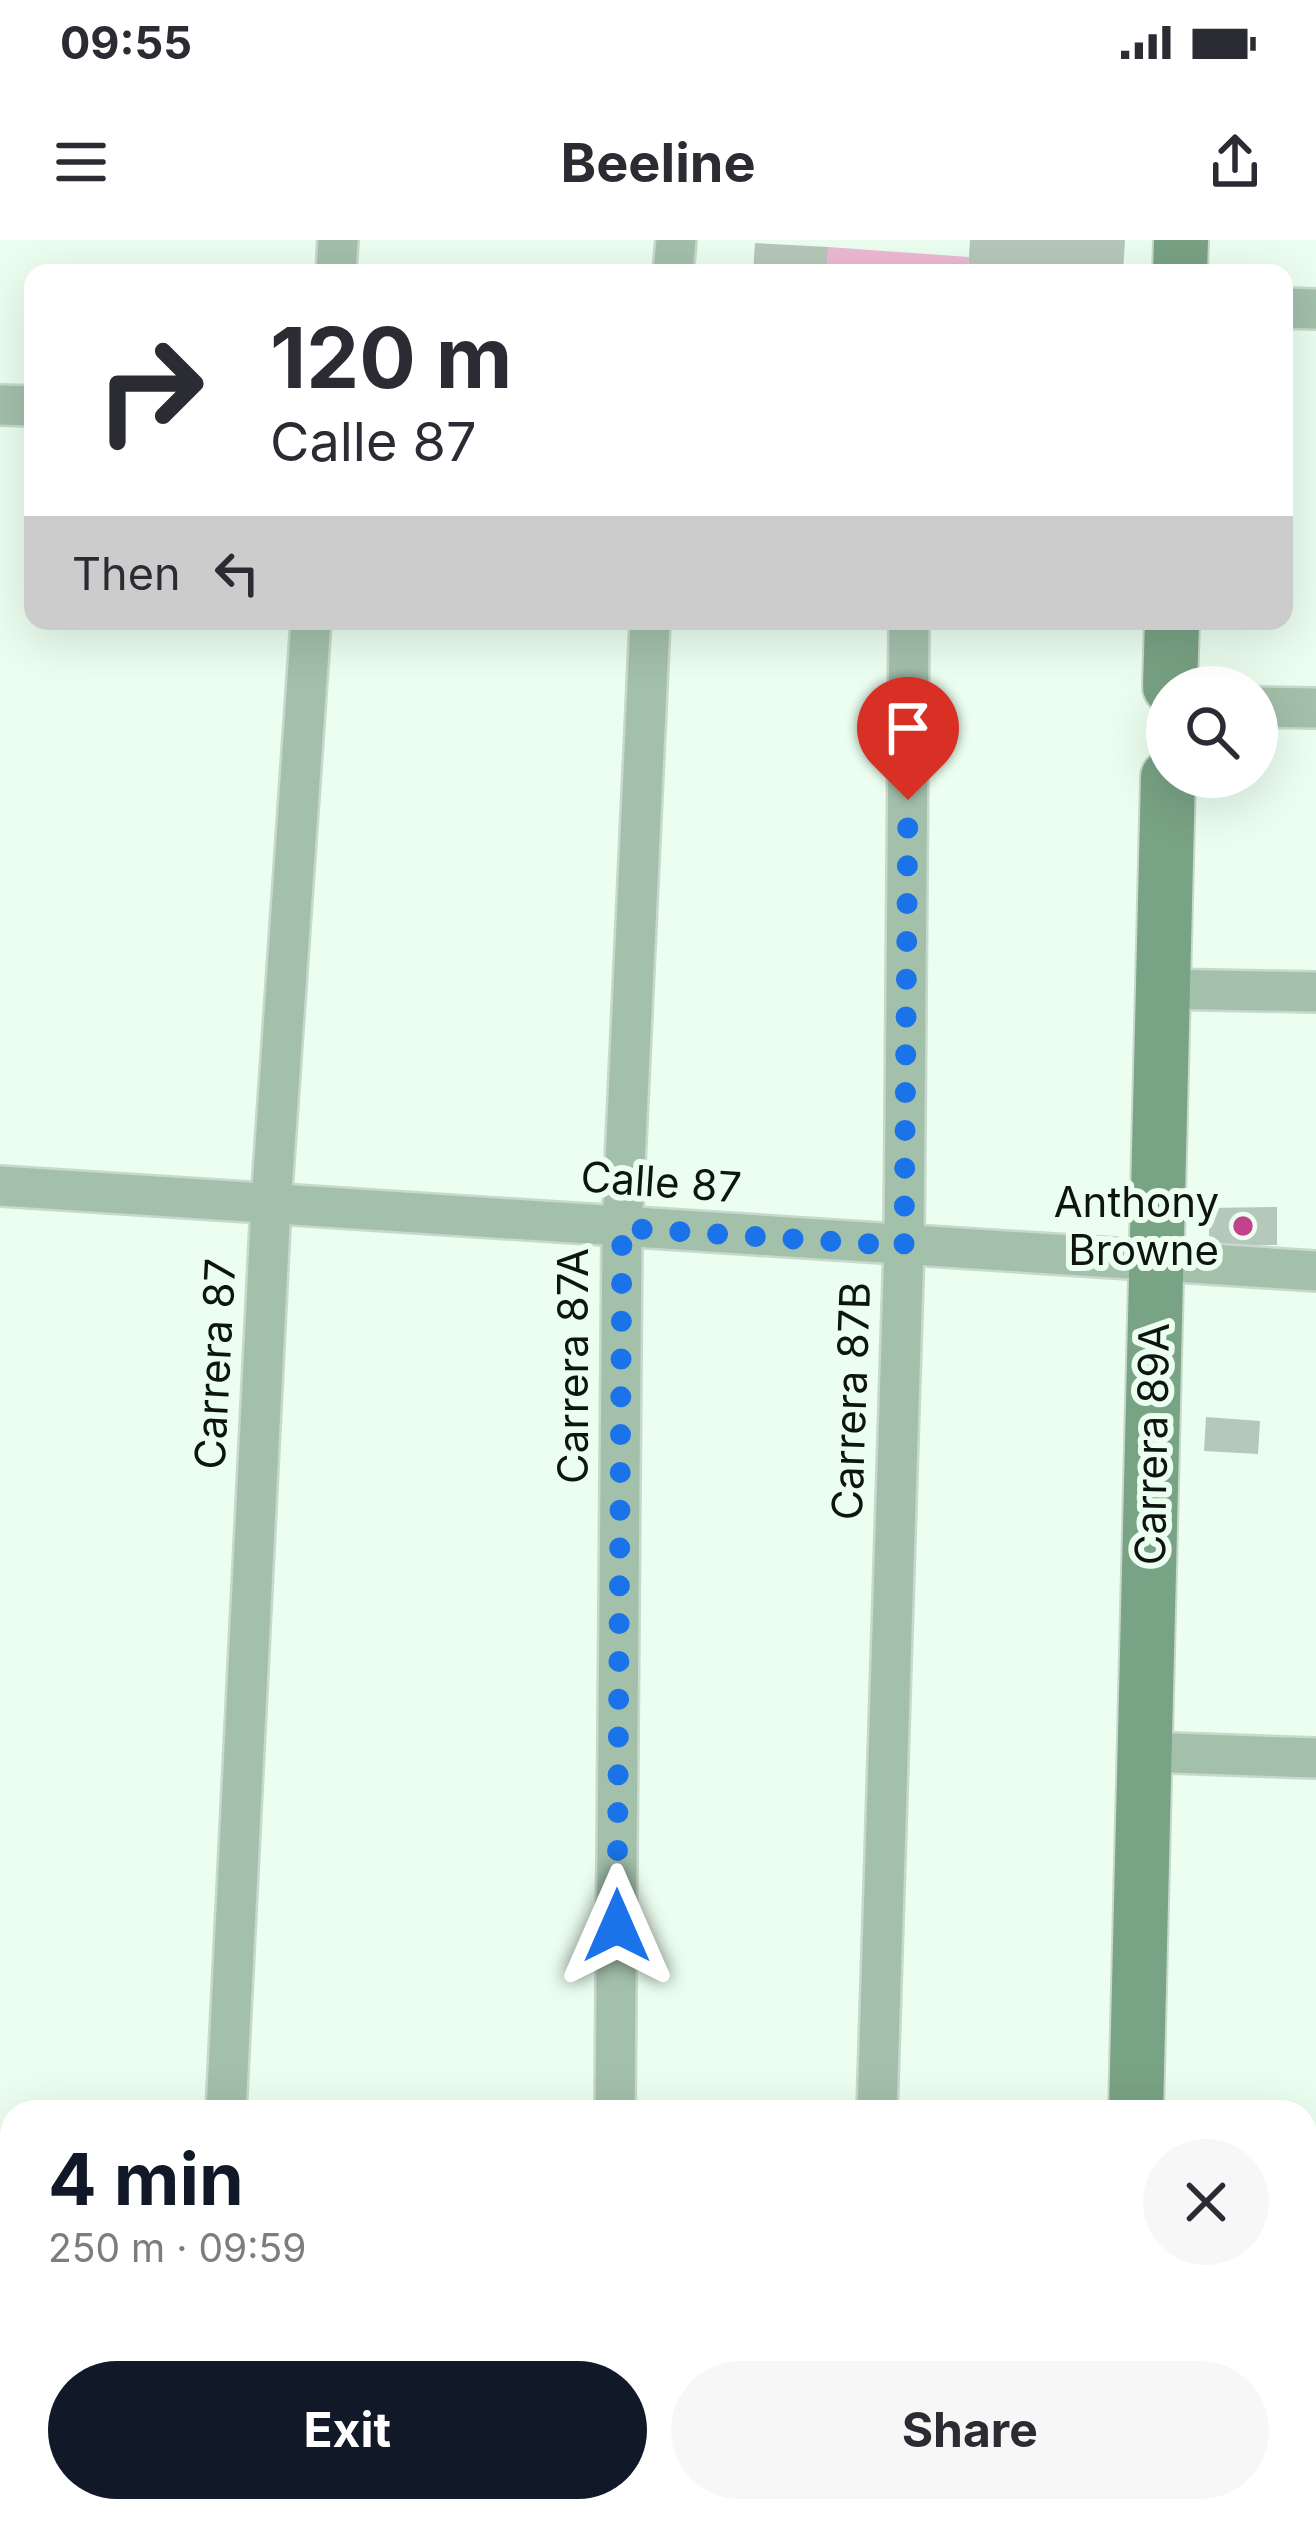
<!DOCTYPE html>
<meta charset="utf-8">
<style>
body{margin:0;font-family:Inter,sans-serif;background:#f7f7f7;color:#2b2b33;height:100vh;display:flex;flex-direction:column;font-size:45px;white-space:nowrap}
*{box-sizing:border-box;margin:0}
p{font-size:39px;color:#7c7c81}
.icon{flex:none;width:66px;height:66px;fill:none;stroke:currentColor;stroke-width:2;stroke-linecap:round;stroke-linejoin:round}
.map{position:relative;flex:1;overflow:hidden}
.side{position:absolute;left:0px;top:1860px;width:1317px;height:423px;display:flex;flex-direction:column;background:#fff;border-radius:36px 36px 0 0;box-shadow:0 12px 48px #0002}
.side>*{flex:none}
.hud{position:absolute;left:24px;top:24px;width:1269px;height:366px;border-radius:24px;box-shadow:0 12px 48px #0002;background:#fff;color:#2b2b33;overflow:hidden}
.buttons{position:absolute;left:1146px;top:426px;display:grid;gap:24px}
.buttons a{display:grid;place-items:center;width:132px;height:132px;border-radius:50%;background:#fff;box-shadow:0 12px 48px #0002;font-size:60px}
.pin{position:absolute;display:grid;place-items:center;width:102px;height:102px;color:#fff;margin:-123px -51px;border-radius:50% 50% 50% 0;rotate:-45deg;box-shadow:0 0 12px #0007}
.pin .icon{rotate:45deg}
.me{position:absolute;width:132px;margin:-66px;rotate:0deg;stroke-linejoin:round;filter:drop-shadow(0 0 9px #0008)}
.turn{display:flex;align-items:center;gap:42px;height:252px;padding:0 48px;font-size:54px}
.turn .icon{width:156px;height:156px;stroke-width:2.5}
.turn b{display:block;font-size:84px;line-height:102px}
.then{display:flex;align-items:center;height:114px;padding:0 48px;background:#0003;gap:24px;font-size:45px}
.round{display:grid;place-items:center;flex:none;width:126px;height:126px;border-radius:63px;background:#f7f7f7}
.summary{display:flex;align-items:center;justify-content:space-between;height:204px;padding:0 48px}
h1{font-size:72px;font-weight:700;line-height:90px;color:#111827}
.action{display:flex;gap:24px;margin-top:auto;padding:24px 48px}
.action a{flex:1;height:138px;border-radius:72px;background:#111827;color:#fff;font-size:48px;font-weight:700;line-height:138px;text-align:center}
.action a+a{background:#f7f7f7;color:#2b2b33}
.status{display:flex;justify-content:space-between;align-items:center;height:84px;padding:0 60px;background:#fff;direction:ltr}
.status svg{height:33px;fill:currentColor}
header{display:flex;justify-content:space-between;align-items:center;height:156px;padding:0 48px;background:#fff;font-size:54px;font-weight:700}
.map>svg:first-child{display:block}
.green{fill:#ecb9d2}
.building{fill:#b6c8ba}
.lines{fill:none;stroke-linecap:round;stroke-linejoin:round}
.lane-casing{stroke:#c8d9cc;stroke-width:26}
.street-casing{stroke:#c8d9cc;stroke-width:44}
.secondary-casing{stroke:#c8d9cc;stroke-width:58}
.lane{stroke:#a3c0ab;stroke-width:21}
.street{stroke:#a3c0ab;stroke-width:39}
.secondary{stroke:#79a385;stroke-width:54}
.route{stroke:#1a73e8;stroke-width:21;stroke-dasharray:0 37.8}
.poi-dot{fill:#c2428d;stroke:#ebfef0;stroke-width:4.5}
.labels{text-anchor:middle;stroke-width:12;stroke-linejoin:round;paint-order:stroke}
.street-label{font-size:42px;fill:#0e1510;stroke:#ebfef0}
.poi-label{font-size:42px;fill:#0e1510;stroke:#ebfef0;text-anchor:end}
</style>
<div class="status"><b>09:55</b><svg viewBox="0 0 49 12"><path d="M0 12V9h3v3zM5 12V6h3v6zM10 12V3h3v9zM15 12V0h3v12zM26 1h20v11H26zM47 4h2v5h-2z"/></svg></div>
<header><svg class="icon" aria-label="menu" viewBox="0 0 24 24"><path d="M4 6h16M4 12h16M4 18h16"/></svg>Beeline<svg class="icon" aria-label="share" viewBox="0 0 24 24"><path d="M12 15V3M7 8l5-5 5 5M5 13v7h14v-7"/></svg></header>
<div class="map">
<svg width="1316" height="2282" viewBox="0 0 1316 2282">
<rect width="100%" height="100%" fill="#ebfef0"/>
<!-- green -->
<polygon class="green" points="828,7 969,17 968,33 827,33"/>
<!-- building -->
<g class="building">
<polygon points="970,0 1125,0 1123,33 968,33"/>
<polygon points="755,3 828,7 827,33 753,33"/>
<polygon points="1277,967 1277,1005 1209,1005 1209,968"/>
<polygon points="1206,1177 1260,1181 1258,1214 1204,1211"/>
<polygon points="794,2271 883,2271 882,2282 794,2282"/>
</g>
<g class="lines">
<!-- lane casing -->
<g class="lane-casing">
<polyline id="lane" points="928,2282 929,2271"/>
</g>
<!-- street casing -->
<g class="street-casing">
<g id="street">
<polyline points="336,33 338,0"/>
<polyline points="673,33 676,0"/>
<polyline points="1284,68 1316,69"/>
<polyline points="0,165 33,166"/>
<polyline points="1257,467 1316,468"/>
<polyline points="1163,749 1316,752"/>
<polyline points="0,946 1316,1031"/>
<polyline points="1144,1512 1316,1518"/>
<polyline points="226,1872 271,964 311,381"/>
<polyline points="615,1872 622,988 650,381"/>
<polyline points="877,1872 904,1006 909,381"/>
<polyline points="1305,2136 1316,2136"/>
<polyline points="0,2139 12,2139"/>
<polyline points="50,2282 51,2271"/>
<polyline points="332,2282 332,2271"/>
</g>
</g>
<!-- secondary casing -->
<g class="secondary-casing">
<g id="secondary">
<polyline points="1180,33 1181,0"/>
<polyline points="1170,447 1172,381"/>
<polyline points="1136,1872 1168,537"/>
<polyline points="1126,2282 1127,2271"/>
</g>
</g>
<!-- lane -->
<use href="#lane" class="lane"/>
<!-- street -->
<use href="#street" class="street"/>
<!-- secondary -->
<use href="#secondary" class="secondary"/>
</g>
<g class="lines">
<!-- route -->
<polyline class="route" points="617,1686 622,988 904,1006 908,560"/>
</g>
<!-- markers -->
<circle class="poi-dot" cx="1243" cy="986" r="12"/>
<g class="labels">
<!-- street labels -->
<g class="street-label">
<text transform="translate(661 942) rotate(4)" y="15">Calle 87</text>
<text transform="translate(215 1124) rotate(-87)" y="15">Carrera 87</text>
<text transform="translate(573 1126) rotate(-90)" y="15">Carrera 87A</text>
<text transform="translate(851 1161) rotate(-88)" y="15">Carrera 87B</text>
<text transform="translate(1152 1204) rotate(-89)" y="15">Carrera 89A</text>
</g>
<!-- poi labels -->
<g class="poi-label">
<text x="1219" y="977">Anthony<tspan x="1219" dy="48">Browne</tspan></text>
</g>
</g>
</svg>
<div class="buttons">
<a><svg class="icon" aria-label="search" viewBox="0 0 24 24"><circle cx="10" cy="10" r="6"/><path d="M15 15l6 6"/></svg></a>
</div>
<div class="pin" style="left:908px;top:560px;background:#d93025"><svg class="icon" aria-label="arrive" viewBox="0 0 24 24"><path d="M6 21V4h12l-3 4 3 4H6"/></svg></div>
<svg class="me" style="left:617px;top:1686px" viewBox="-20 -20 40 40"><path d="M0-17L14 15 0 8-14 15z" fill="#1a73e8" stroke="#fff" stroke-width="4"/></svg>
<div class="hud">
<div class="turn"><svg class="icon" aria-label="right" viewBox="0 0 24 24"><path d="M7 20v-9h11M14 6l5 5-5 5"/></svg><div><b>120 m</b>Calle 87</div></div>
<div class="then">Then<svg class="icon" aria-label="left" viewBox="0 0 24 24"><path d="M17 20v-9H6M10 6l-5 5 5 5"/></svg></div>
</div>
<section class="side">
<div class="summary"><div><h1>4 min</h1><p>250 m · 09:59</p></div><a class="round"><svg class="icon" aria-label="close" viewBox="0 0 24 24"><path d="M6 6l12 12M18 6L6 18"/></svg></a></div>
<div class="action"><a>Exit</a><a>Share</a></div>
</section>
</div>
